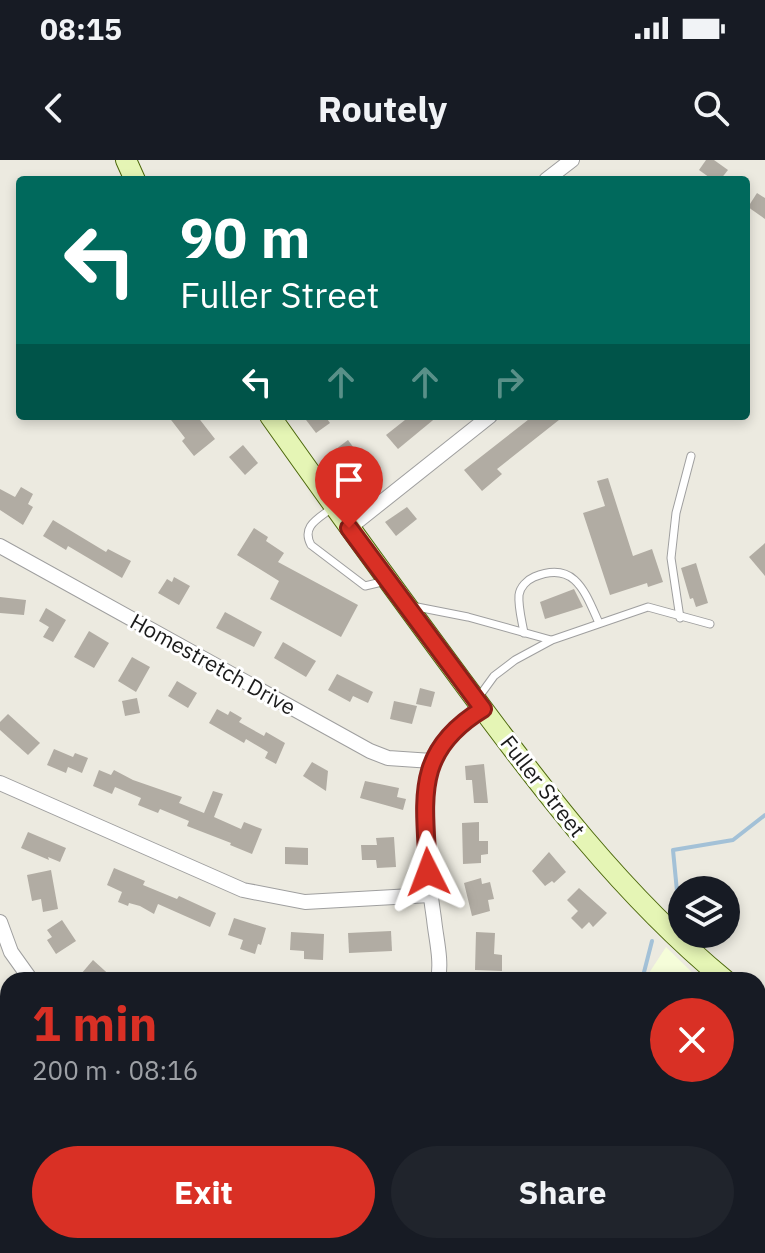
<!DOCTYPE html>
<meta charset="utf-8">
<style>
body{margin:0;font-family:"IBM Plex Sans",sans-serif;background:#20242c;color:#f1f3f6;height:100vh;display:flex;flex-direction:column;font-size:30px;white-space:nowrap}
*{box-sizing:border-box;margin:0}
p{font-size:26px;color:#9ea1a6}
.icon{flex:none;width:44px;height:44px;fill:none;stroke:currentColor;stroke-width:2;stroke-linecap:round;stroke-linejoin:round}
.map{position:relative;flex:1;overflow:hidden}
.sheet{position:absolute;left:0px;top:812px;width:766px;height:282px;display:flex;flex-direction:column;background:#171b24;border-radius:24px 24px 0 0;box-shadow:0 4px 12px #0003}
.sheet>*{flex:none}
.hud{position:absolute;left:16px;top:16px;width:734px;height:244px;border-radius:8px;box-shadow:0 4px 12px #0003;background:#00695c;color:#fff;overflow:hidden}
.controls{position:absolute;left:668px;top:716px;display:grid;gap:16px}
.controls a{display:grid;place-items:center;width:72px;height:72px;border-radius:50%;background:#171b24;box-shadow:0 4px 12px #0003;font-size:40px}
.pin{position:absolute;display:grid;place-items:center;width:68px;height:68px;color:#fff;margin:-82px -34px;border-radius:50% 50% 50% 0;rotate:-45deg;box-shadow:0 0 8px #0007}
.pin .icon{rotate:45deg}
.me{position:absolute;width:88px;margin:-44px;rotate:357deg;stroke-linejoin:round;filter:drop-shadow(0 0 6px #0008)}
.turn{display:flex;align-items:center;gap:28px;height:168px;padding:0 32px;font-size:36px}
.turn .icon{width:104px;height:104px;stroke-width:2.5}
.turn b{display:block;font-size:56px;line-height:68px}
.lanes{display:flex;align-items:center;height:76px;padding:0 32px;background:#0003;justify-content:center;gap:40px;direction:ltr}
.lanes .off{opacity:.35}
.round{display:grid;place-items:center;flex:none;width:84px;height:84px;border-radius:42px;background:#20242c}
.overview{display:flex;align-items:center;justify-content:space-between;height:136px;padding:0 32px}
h1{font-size:48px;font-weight:800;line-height:60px;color:#d93025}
.action{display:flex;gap:16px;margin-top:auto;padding:16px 32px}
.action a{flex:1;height:92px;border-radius:48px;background:#d93025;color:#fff;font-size:32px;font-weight:800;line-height:92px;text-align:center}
.action a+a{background:#20242c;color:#f1f3f6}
.status{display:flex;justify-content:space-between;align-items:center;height:56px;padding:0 40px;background:#171b24;direction:ltr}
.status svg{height:22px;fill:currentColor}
header{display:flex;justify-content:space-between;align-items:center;height:104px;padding:0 32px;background:#171b24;font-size:36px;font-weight:800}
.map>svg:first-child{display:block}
.education{fill:#f5fdd9}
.water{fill:#a3c1d7}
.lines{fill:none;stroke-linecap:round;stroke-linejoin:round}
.stream{stroke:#a3c1d7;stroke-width:4}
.building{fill:#b1aca3}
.lane-casing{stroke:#9f9f9f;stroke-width:9}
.street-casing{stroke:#9f9f9f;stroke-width:16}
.secondary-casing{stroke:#4c680b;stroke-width:22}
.lane{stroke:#fff;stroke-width:7}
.street{stroke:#fff;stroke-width:14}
.secondary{stroke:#e5f5b5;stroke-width:20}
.route-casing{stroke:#8d1f18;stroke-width:20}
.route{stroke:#d93025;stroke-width:14}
.labels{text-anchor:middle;stroke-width:6;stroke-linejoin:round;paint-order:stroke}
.street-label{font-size:22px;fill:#1b1b1b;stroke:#fff}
</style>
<div class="status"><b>08:15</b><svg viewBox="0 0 49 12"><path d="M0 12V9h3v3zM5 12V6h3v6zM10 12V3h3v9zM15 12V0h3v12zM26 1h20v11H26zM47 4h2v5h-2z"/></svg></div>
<header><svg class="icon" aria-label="back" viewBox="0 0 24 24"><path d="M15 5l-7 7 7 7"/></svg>Routely<svg class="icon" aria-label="search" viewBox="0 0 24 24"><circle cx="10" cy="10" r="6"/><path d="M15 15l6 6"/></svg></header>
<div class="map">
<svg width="765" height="1093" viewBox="0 0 765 1093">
<rect width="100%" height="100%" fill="#eceae0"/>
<!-- education -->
<g class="education">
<polygon points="666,787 700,820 648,820 649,813"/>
<polygon points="758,868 765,874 765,1093 581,1093 583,1086 758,1086"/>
</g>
<!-- water -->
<polygon class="water" points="498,1086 601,1086 594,1093 492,1093"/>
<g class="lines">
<!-- stream -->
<g class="stream">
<polyline points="679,752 673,690 733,680 765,655"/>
<polyline points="642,820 652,781"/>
</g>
</g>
<!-- building -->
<g class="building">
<polygon points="706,0 714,0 728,10 720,20 713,20 699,10"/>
<polygon points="757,33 765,38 765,59 748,47"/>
<polygon points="168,256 197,256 215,279 194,296 182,281 185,278"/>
<polygon points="303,256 325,256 330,263 316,273"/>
<polygon points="410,256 438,256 398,289 386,275"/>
<polygon points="533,256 564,256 497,309 502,314 482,331 464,310"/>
<polygon points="348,280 367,306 351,318 332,292"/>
<polygon points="243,285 258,303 245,315 229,297"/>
<polygon points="608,318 633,396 652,389 663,422 648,427 647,423 610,435 583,353 605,346 597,321"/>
<polygon points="21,327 33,334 28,344 33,347 23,365 0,350 0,329 15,337"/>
<polygon points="407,347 417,359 396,376 385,362"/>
<polygon points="53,360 106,392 108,389 131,401 122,418 68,386 66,390 43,376"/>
<polygon points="254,368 268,377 266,381 284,393 278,402 358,445 341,477 270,439 279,421 237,395"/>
<polygon points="765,383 765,416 749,397"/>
<polygon points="696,403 708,443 696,447 693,438 690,439 681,408"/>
<polygon points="174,417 190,426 179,445 158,433 167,419 172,422"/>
<polygon points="574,429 583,447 545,459 540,442"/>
<polygon points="0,437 26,440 24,455 0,453"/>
<polygon points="46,448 66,460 53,482 43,477 49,467 39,461"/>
<polygon points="225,452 262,472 254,487 216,468"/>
<polygon points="89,471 109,483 94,508 74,497"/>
<polygon points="283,482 316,501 306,517 274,498"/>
<polygon points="132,497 150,507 136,532 118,521"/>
<polygon points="337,514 373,532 368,543 353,536 350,542 328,530"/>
<polygon points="177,521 197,533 188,548 168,536"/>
<polygon points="420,528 435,532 431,547 416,544"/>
<polygon points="137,538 140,553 125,556 122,541"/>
<polygon points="394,541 417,546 412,564 390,559"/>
<polygon points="217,549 228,555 230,551 242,558 239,562 264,576 266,572 285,583 276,604 265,598 268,592 246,579 244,583 209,563"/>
<polygon points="8,554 40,583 28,595 0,570 0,562"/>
<polygon points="54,589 73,597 75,593 88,598 82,613 68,607 66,613 47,605"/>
<polygon points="312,602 328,611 326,631 303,616"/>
<polygon points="484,604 488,643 474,643 472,620 466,620 465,606"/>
<polygon points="99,610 111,615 114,610 133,620 182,637 179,643 204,653 213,631 223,634 214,657 241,669 244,662 262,669 252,694 230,685 231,683 187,666 189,661 160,649 158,653 138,645 141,638 115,627 112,634 93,626"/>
<polygon points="365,621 399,628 397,637 406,639 403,650 360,638"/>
<polygon points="479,662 479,681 488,681 488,694 481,695 481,703 463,704 462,663"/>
<polygon points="28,672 66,688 60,702 48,697 49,700 21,688"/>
<polygon points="394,677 396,707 377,708 376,700 362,700 361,685 377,685 376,678"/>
<polygon points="285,687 308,688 308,705 285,704"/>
<polygon points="549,692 566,712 554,723 552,721 545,726 532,711"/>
<polygon points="114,708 145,721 143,725 177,739 179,736 216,753 210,767 158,744 154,754 140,746 129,743 128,746 118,742 122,732 107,725"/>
<polygon points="51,710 58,749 43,752 41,739 32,741 27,715"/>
<polygon points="481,718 482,724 490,722 494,739 488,740 490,751 472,756 464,723"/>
<polygon points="579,728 607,753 593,767 589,762 582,769 571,758 578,751 567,740"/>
<polygon points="234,758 266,768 261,785 258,784 255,794 240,789 243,780 228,775"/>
<polygon points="62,760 76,781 56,794 47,780 52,777 47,770"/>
<polygon points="391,771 392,791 349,793 348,773"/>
<polygon points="291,772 324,774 323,800 304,799 304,791 290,790"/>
<polygon points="476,772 495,773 494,794 502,795 502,811 475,810"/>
<polygon points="93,800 115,820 87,820 81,814"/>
</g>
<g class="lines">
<!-- lane casing -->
<g class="lane-casing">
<g id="lane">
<path d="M332,348C318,359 301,366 311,385L365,426L386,421"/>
<polyline points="412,446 468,457 551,480"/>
<polyline points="680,458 671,398 676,353 691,296"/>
<path d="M524,473C522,461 518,447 519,435C520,427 527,420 534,417C575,400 585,432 599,463"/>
<polyline points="478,538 494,516 515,500 552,480 648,447 710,464"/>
<polyline points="758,937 765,913"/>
<polyline points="758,1031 765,1035"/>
<polyline points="712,1093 717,1086"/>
</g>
</g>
<!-- street casing -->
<g class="street-casing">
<g id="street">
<polyline points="546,20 572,0"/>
<polyline points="349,368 490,256"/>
<polyline points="0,386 370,591 388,598 432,601"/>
<polyline points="0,623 243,730 305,742 430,735"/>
<polyline points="0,762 11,792 31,820"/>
<path d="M438,820C442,800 436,779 434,759C428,718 416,631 434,595C444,576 466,560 483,549"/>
<polyline points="0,1048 8,1051"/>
<polyline points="127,1086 195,1093"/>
</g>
</g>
<!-- secondary casing -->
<g class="secondary-casing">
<g id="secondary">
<polyline points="126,0 135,20"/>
<path d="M270,256C333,345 397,433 462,521C541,628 622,735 725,820"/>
<polyline points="758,846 765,852"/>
</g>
</g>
<!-- lane -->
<use href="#lane" class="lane"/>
<!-- street -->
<use href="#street" class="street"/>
<!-- secondary -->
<use href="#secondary" class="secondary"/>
</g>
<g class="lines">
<!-- route casing -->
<g class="route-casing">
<path id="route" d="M349,368L483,549C412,592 425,640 428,712"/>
</g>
<!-- route -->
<use href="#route" class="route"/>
</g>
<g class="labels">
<!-- street labels -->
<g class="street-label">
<text transform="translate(213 504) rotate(29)" y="8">Homestretch Drive</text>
<text transform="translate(543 626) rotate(52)" y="8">Fuller Street</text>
</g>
</g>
</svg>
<div class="controls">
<a><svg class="icon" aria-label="layers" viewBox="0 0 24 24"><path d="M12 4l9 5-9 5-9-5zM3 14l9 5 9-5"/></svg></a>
</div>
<div class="pin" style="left:349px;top:368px;background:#d93025"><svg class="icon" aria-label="arrive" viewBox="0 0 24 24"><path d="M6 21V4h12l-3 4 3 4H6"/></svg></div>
<svg class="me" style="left:428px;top:712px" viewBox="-20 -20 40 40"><path d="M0-17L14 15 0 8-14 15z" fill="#d93025" stroke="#fff" stroke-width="4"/></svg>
<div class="hud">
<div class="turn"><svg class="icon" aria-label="left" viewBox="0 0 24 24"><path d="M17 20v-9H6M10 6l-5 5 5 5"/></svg><div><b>90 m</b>Fuller Street</div></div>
<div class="lanes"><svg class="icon" aria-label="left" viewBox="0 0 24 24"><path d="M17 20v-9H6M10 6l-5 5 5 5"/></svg><svg class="icon off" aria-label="ahead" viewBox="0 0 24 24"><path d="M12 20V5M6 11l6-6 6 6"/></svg><svg class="icon off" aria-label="ahead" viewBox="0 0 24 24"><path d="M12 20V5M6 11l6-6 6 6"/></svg><svg class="icon off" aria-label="right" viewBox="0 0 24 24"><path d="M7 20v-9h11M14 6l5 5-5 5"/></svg></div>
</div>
<section class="sheet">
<div class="overview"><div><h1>1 min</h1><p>200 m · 08:16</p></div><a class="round" style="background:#d93025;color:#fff"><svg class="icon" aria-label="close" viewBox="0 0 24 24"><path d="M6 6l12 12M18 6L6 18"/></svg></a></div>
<div class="action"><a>Exit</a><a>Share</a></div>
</section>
</div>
